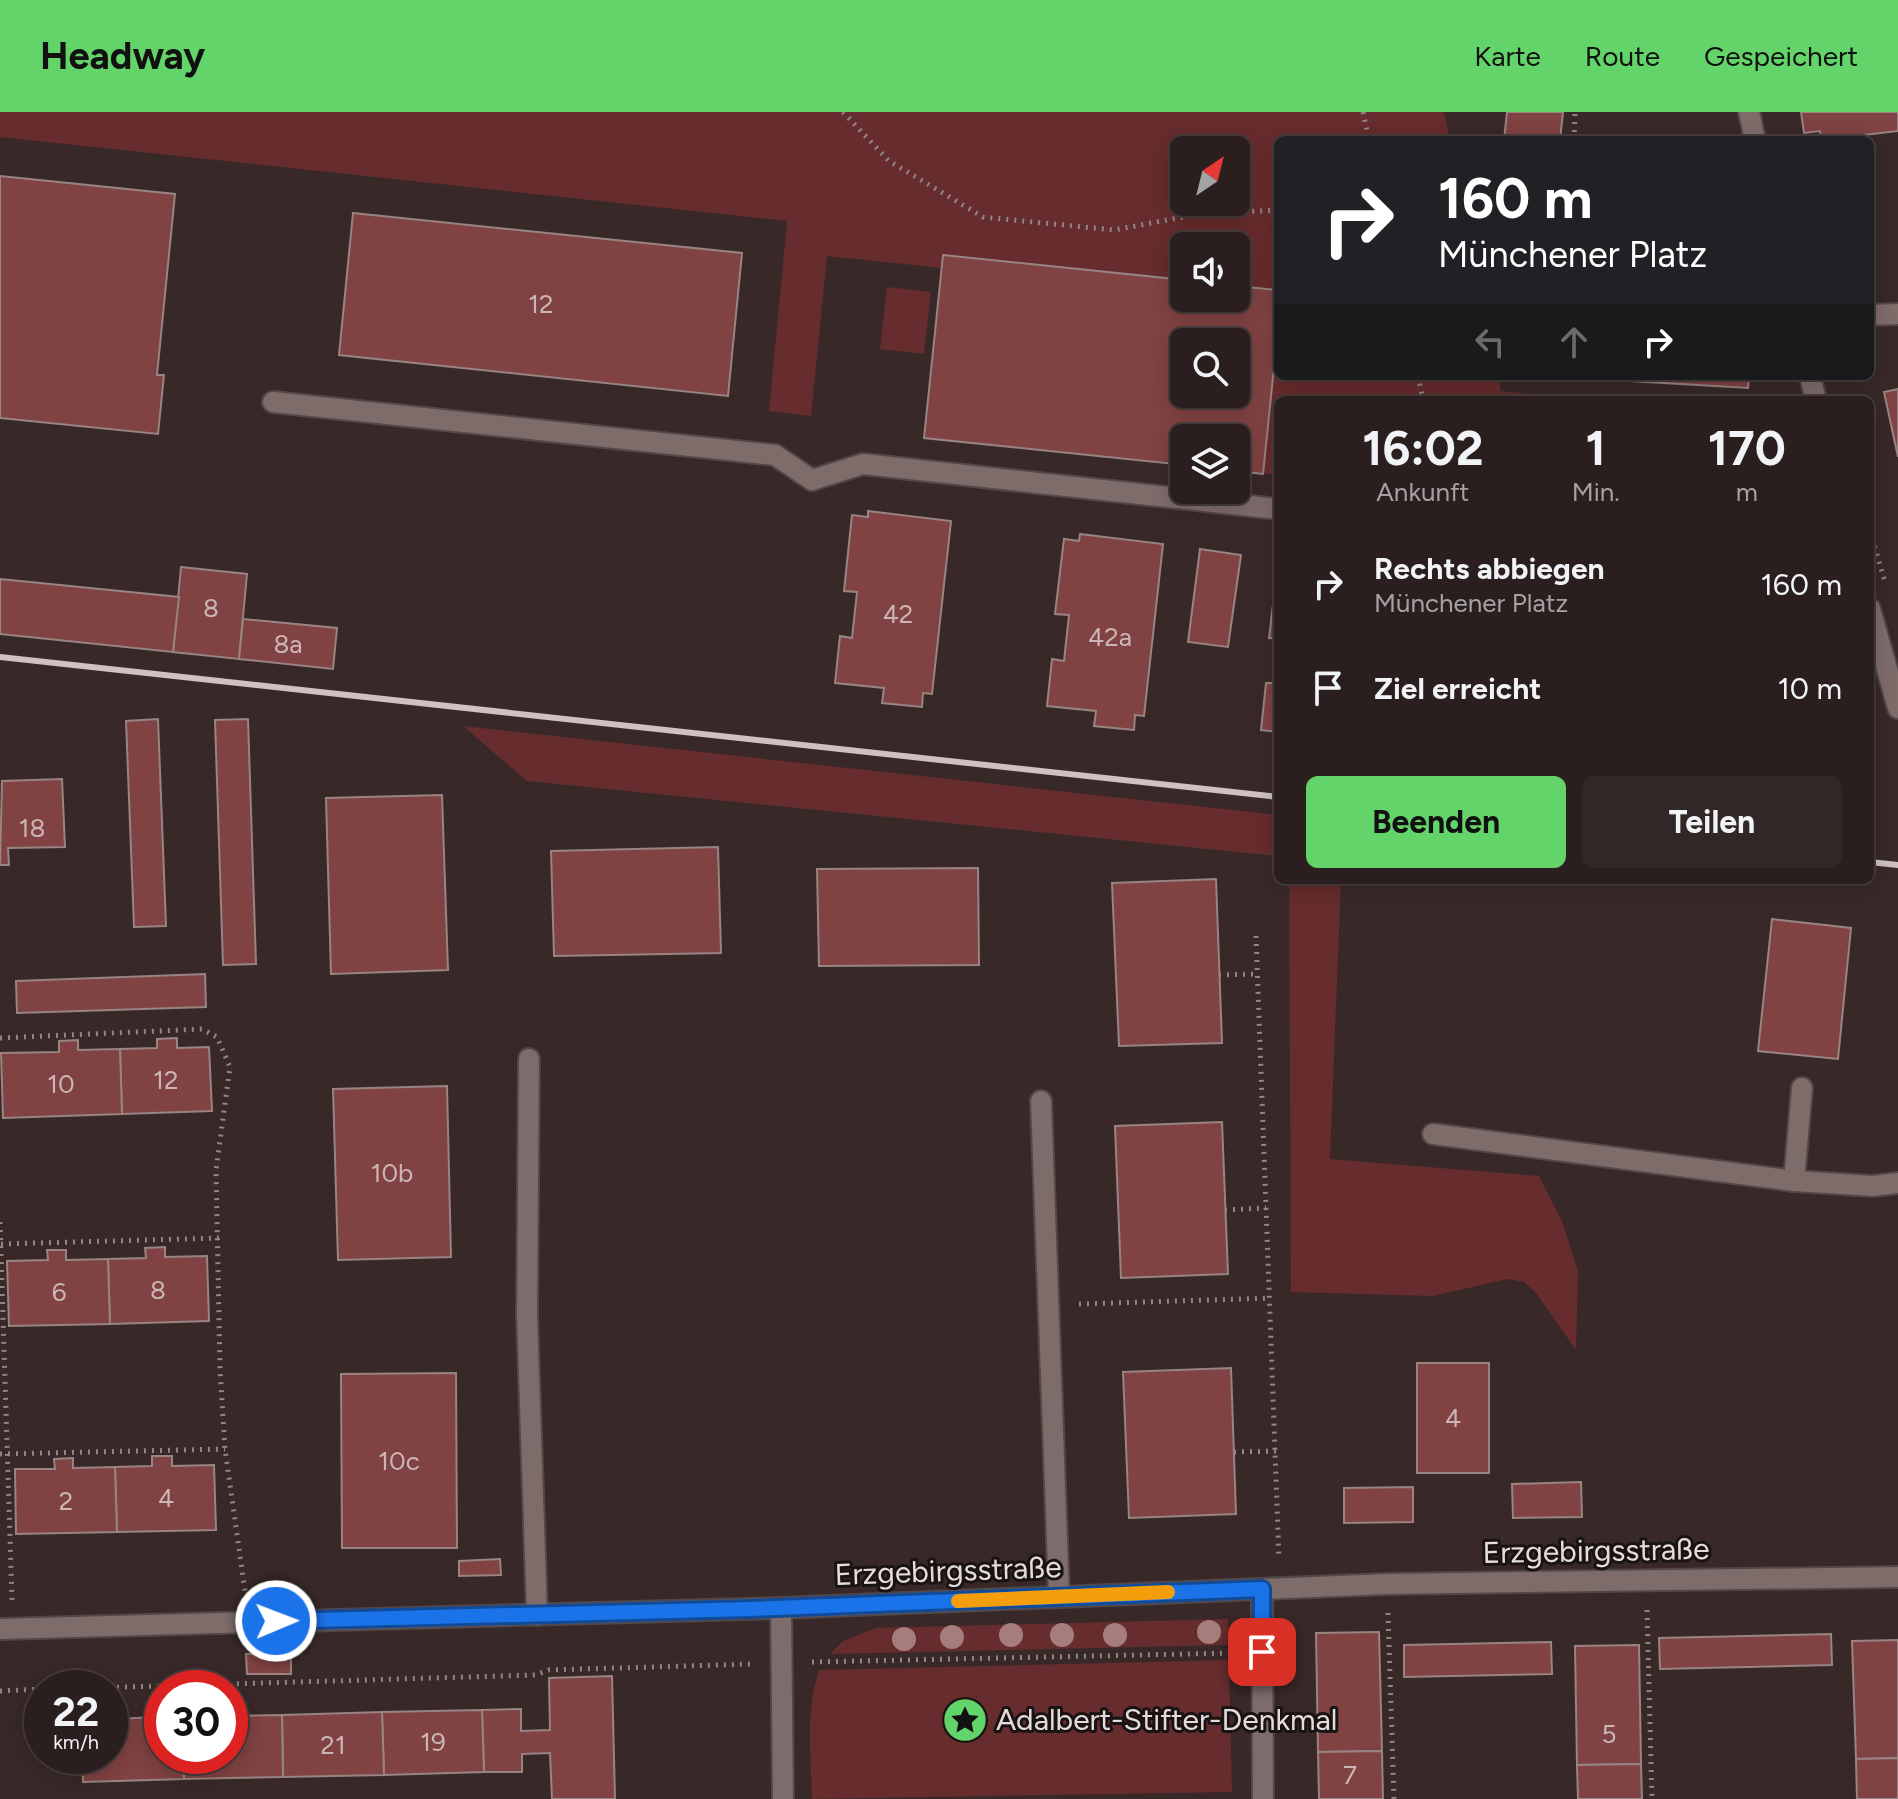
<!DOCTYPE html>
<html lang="de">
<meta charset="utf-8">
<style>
body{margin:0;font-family:Figtree,sans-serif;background:#322727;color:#f1f3f6;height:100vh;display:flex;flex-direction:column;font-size:30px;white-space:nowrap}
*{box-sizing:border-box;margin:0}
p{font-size:26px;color:#a5a2a4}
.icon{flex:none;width:44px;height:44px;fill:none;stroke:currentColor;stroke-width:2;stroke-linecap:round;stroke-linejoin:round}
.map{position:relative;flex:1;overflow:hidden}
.side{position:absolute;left:1274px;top:284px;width:600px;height:488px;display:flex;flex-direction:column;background:#2a1f1e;border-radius:12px;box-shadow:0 4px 20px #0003,0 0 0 2px #463d3c}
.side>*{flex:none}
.banner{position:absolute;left:1274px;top:24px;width:600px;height:244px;border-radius:12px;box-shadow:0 4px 20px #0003,0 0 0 2px #463d3c;background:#202124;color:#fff;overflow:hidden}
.needle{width:52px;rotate:35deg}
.tools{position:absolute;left:1170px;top:24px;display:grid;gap:16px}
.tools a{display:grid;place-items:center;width:80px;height:80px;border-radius:12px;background:#2a1f1e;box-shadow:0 4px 20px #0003,0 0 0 2px #463d3c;font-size:40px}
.speed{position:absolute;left:24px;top:1558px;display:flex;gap:16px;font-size:40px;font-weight:700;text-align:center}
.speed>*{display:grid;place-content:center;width:104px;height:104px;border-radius:50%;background:#2a1f1e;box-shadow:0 4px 20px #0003,0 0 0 2px #463d3c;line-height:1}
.speed small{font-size:20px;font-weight:400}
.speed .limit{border:12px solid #d22;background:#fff;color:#111}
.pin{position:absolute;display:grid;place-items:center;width:68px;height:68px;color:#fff;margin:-34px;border-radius:16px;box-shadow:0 4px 12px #0006}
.me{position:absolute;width:88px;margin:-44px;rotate:89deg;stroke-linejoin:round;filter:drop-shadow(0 0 6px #0008)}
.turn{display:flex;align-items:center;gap:28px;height:168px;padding:0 32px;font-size:36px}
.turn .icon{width:104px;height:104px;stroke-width:2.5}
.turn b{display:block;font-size:56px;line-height:68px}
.lanes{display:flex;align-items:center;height:76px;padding:0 32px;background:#0003;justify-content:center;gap:40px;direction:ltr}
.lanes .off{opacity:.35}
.eta{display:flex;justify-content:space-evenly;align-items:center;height:136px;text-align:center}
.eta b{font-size:48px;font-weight:700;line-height:56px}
.primary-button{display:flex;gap:16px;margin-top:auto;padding:16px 32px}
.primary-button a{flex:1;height:92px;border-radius:12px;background:#62d469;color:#111;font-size:32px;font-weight:700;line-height:92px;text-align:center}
.primary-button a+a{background:#322727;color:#f1f3f6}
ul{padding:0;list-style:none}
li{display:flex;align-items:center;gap:24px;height:104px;padding:0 32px}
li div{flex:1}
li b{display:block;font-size:30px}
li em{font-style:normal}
header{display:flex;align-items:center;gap:48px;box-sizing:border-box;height:112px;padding:0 40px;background:#62d469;color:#111}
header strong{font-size:38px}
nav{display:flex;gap:44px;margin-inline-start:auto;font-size:28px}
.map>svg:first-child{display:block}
.green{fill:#672c2d;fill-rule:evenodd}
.building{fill:#804242;stroke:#978483;stroke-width:2;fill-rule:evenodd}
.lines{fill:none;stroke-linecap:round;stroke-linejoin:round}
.service-casing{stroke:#534646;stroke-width:24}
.minor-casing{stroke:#534646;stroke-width:24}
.path{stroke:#928685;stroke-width:5;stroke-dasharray:2 6;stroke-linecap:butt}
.service{stroke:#7e6c6b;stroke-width:20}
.minor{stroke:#7e6c6b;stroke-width:20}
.rail{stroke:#cdc2c1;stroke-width:6}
.tree{fill:#a57d7c}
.route-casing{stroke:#114b97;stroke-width:20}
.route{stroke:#1a73e8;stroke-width:14}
.slow{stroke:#f59e0b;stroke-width:14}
.labels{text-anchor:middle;stroke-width:6;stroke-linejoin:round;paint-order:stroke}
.number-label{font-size:26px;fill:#ccb6b5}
.street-label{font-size:30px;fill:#e6dcdb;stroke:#1a1313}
.poi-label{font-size:30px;fill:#e6dcdb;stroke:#1a1313;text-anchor:start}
</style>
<header>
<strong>Headway</strong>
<nav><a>Karte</a><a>Route</a><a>Gespeichert</a></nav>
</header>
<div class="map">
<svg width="1898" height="1687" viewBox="0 0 1898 1687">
<rect width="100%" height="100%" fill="#382928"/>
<!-- green -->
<g class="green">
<path d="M0,0H1444L1450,28H1278V178L1236,174V134H1184V168L943,143L942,156L827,144L811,304L769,299L787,109L0,25ZM1184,38H1236V90H1184Z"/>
<polygon points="887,175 931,180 924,242 880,237"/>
<polygon points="1278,216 1278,264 1498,264 1501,279 1587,288 1278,288 1278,363 1263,362"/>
<polygon points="463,614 1278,703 1278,744 527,669"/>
<polygon points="1289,768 1341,768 1330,1047 1539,1064 1562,1109 1578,1159 1576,1238 1536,1181 1524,1170 1507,1167 1433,1184 1291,1180"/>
<polygon points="1228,1507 1228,1533 830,1542 843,1529 876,1516"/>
<path d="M1229,1548L1232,1680L812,1687C811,1644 805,1600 819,1558Z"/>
</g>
<!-- building -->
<g class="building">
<polygon points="1507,0 1563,0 1560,28 1504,28"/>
<polygon points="1801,0 1898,0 1898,19 1821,28 1820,19 1804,21"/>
<polygon points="0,64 175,82 157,263 164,263 158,322 0,306"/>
<polygon points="353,101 742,141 728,284 339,243"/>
<path d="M943,143L1184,168V186H1236V174L1278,178V216L1263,362L1236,359V326H1184V353L924,326ZM1184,230H1236V282H1184Z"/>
<polygon points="1553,264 1631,264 1630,269"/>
<polygon points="1631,264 1749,264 1748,276 1630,269"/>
<polygon points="1898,277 1898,345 1884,280"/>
<polygon points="868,399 951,409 932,582 923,581 922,595 882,591 884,576 835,571 840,524 852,526 857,480 844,479 852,403 868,405"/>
<polygon points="1080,422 1163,432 1144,604 1135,603 1134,618 1094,614 1096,599 1047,594 1052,547 1064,549 1069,503 1055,502 1064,427 1079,429"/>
<polygon points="1200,437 1241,443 1228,535 1188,530"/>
<polygon points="1278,451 1278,527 1269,526"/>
<polygon points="181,455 247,462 239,547 173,540"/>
<polygon points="0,467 179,485 173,540 0,522"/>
<polygon points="243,507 337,516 333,557 239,547"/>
<polygon points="1266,571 1278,571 1278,620 1261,618"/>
<polygon points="158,607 166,814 134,815 126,609"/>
<polygon points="248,607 256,852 223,853 215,608"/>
<polygon points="62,667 65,735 8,736 9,753 0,753 2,669"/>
<polygon points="442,683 448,858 331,862 326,686"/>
<polygon points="718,735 721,841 554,844 551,739"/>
<polygon points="978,756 979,853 819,854 817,757"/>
<polygon points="1216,767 1222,931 1119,934 1112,771"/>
<polygon points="1772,807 1851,816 1838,947 1758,939"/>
<polygon points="205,862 206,895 17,901 16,869"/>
<polygon points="177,926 177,936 209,935 212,999 122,1002 120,937 157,936 157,927"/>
<polygon points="78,928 78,938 120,937 122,1002 3,1006 1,941 59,940 59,929"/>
<polygon points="447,974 451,1145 338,1148 333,977"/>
<polygon points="1222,1010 1228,1162 1121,1166 1115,1014"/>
<polygon points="165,1135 165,1145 207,1144 209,1209 110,1212 108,1147 146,1146 145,1136"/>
<polygon points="47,1138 66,1138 66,1148 108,1147 110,1212 9,1214 7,1149 48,1148"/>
<rect x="1417" y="1251" width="72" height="110"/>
<polygon points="1231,1256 1236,1402 1129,1406 1123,1260"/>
<polygon points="456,1261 457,1436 342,1436 341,1262"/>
<polygon points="152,1344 172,1344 172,1354 214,1353 216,1418 117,1420 115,1355 152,1354"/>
<polygon points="73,1346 73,1356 115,1355 117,1420 16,1422 15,1357 55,1357 54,1347"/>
<polygon points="1581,1370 1582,1405 1513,1406 1512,1372"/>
<polygon points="1413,1375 1413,1410 1344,1411 1344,1376"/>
<polygon points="500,1447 501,1463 459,1464 459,1449"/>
<polygon points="1379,1520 1382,1639 1318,1640 1316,1521"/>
<polygon points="1831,1522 1832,1553 1660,1557 1659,1526"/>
<polygon points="1898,1528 1898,1646 1856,1647 1852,1529"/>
<polygon points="1551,1530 1552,1562 1404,1565 1404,1533"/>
<polygon points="1639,1533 1641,1652 1577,1653 1575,1534"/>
<polygon points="291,1541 291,1562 247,1562 246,1542"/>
<polygon points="612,1564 615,1687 552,1687 550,1641 522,1642 522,1660 484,1660 482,1598 521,1597 521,1619 550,1618 549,1566"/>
<polygon points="482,1598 484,1660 384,1663 382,1600"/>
<polygon points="382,1600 384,1663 283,1665 282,1603"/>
<polygon points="282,1603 283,1665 184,1667 183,1644 230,1644 230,1604"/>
<polygon points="162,1605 162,1644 183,1644 184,1667 83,1670 82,1644 110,1644 110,1607"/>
<polygon points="1382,1639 1383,1687 1319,1687 1318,1640"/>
<polygon points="1898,1646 1898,1687 1857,1687 1856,1647"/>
<polygon points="1641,1652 1642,1687 1578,1687 1577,1653"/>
</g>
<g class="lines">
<!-- service casing -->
<g class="service-casing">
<g id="service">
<polyline points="273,290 775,343 812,368"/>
<polyline points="529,947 527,1203 537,1503"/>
<polyline points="1041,989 1059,1484"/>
<polyline points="1433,1022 1794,1069 1873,1074 1898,1071"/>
<polyline points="1794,1069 1802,976"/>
</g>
</g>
<!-- minor casing -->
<g class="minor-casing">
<g id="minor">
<polyline points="1749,0 1755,28"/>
<polyline points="1870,203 1898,202"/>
<polyline points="1810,264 1816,288"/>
<polyline points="812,368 863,352 1278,397"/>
<polyline points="1870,497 1898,596"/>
<polyline points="1262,1477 1263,1687"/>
<polyline points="781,1496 783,1687"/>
<polyline points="0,1517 781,1496 1387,1472 1898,1465"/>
</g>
</g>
<!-- path -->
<g class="path">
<polyline points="843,0 889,49 983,105 1114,118 1199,102 1278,98"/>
<polyline points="1363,0 1369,28"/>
<polyline points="1574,28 1575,0"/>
<polyline points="1418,264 1423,288"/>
<polyline points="1870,419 1885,470"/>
<polyline points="1256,824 1279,1447"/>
<polyline points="1219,863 1257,862"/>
<polyline points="0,926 202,917 217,925 230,955 216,1058 220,1257 225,1337 245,1479"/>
<polyline points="1225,1098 1266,1096"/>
<polyline points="0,1110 12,1488"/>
<polyline points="1,1132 220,1126"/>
<polyline points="1079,1192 1270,1186"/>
<polyline points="1234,1340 1276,1339"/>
<polyline points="0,1342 225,1337"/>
<polyline points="1647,1498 1652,1687"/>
<polyline points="1388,1501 1394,1687"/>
<polyline points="812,1550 1234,1541"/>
<polyline points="93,1576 535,1563 549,1558 754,1552"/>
<polyline points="0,1579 42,1577"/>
</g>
<!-- service -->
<use href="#service" class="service"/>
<!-- minor -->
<use href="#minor" class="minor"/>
<!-- rail -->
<g class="rail">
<polyline points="0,545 1278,685"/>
<polyline points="1870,750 1898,753"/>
</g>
</g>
<!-- trees -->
<g class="tree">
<circle cx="1209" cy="1520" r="12"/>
<circle cx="1011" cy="1523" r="12"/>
<circle cx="1062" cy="1523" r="12"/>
<circle cx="1115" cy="1523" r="12"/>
<circle cx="952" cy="1525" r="12"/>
<circle cx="904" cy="1527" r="12"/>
</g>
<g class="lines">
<!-- route casing -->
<g class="route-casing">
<polyline id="route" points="276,1509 751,1497 1262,1477 1262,1540"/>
</g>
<!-- route -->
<use href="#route" class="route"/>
<!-- slow -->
<polyline class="slow" points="958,1489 1168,1480"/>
</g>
<!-- icons -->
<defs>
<g id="sight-disc" transform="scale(2.3)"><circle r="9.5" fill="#62d469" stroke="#1a1313"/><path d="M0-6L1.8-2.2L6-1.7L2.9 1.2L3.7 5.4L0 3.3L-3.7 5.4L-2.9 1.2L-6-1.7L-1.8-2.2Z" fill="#111"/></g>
</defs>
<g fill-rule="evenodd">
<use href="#sight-disc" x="965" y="1608"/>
</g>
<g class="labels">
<!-- number labels -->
<g class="number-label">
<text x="541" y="201">12</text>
<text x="211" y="505">8</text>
<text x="898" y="511">42</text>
<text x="1110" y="534">42a</text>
<text x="288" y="541">8a</text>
<text x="32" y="725">18</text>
<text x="166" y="977">12</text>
<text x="61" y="981">10</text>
<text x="392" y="1070">10b</text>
<text x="158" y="1187">8</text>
<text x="59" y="1189">6</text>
<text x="1453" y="1315">4</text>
<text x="399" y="1358">10c</text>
<text x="166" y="1395">4</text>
<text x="66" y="1398">2</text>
<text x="1609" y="1631">5</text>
<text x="433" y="1639">19</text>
<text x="333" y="1642">21</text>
<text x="1350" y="1672">7</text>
</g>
<!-- street labels -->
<g class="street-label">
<text transform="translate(1596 1439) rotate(-1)" y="10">Erzgebirgsstraße</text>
<text transform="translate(948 1459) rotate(-2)" y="10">Erzgebirgsstraße</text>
</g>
<!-- poi labels -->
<g class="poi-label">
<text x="996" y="1618">Adalbert-Stifter-Denkmal</text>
</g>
</g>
</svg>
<div class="tools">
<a><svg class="needle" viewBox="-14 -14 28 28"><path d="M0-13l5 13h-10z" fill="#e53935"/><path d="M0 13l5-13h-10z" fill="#a5a2a4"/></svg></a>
<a><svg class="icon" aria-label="sound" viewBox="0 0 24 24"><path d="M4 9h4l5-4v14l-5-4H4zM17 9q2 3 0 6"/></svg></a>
<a><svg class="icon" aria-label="search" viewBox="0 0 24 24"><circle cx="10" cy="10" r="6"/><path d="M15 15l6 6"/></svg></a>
<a><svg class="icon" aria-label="layers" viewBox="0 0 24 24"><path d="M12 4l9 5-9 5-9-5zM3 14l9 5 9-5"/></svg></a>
</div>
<div class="speed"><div>22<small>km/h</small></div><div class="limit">30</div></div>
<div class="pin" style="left:1262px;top:1540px;background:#d93025"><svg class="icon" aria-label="arrive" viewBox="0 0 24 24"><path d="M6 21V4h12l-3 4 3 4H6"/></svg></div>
<svg class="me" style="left:276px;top:1509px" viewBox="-20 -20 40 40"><circle r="17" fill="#1a73e8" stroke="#fff" stroke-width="3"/><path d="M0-11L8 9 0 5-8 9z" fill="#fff"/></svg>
<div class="banner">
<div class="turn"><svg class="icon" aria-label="right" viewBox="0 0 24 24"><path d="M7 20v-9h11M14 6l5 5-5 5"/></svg><div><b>160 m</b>Münchener Platz</div></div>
<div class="lanes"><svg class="icon off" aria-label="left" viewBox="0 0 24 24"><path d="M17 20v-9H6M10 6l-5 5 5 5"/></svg><svg class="icon off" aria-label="ahead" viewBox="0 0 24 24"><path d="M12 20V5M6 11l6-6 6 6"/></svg><svg class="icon" aria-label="right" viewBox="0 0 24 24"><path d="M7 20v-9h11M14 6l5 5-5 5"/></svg></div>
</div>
<section class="side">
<div class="eta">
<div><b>16:02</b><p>Ankunft</p></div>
<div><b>1</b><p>Min.</p></div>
<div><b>170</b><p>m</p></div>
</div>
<ul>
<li><svg class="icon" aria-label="right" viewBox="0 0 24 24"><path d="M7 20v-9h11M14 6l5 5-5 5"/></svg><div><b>Rechts abbiegen</b><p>Münchener Platz</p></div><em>160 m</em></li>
<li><svg class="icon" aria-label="arrive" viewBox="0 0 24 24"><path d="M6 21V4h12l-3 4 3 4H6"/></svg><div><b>Ziel erreicht</b></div><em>10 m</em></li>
</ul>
<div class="primary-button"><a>Beenden</a><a>Teilen</a></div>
</section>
</div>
